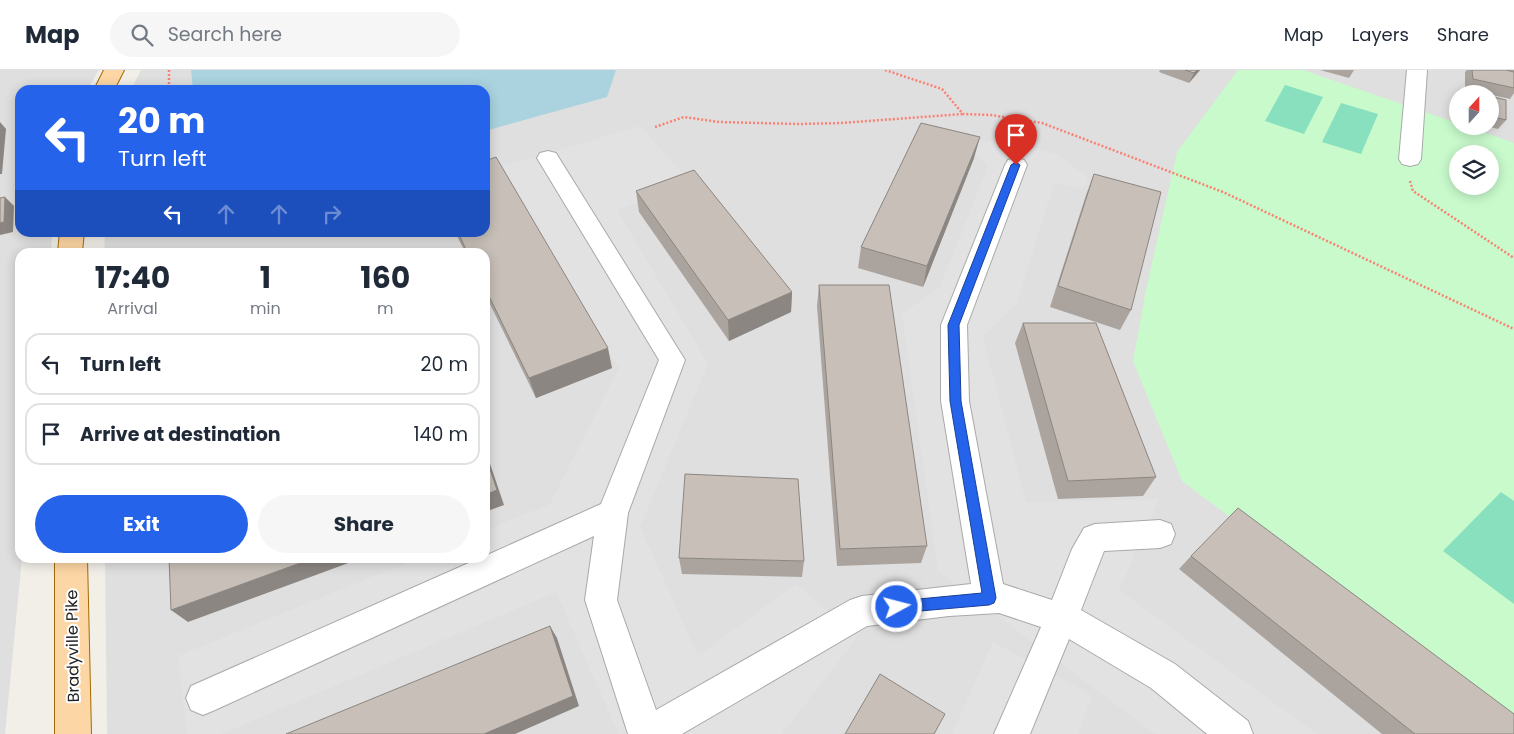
<!DOCTYPE html>
<style>
body{margin:0;font-family:Poppins,sans-serif;background:#f6f6f7;color:#1f2937;height:100vh;display:flex;flex-direction:column;font-size:19px;white-space:nowrap}
*{box-sizing:border-box;margin:0}
p{font-size:16px;color:#747a83}
.icon{flex:none;width:28px;height:28px;fill:none;stroke:currentColor;stroke-width:2;stroke-linecap:round;stroke-linejoin:round}
.map{position:relative;flex:1;overflow:hidden}
.panel{position:absolute;left:15px;top:178px;width:475px;height:315px;display:flex;flex-direction:column;background:#fff;border-radius:15px;box-shadow:0 2px 12px #0003}
.panel>*{flex:none}
.hud{position:absolute;left:15px;top:15px;width:475px;height:152px;border-radius:15px;box-shadow:0 2px 12px #0003;background:#2563eb;color:#fff;overflow:hidden}
.needle{width:32px;rotate:21deg}
.tools{position:absolute;left:1449px;top:15px;display:grid;gap:10px}
.tools a{display:grid;place-items:center;width:50px;height:50px;border-radius:50%;background:#fff;box-shadow:0 2px 12px #0003;font-size:25px}
.pin{position:absolute;display:grid;place-items:center;width:42px;height:42px;color:#fff;margin:-51px -21px;border-radius:50% 50% 50% 0;rotate:-45deg;box-shadow:0 0 5px #0007}
.pin .icon{rotate:45deg}
.me{position:absolute;width:55px;margin:-28px;rotate:83deg;stroke-linejoin:round;filter:drop-shadow(0 0 4px #0008)}
.turn{display:flex;align-items:center;gap:18px;height:105px;padding:0 20px;font-size:22px}
.turn .icon{width:65px;height:65px;stroke-width:2.5}
.turn b{display:block;font-size:35px;line-height:42px}
.lanes{display:flex;align-items:center;height:48px;padding:0 20px;background:#0003;justify-content:center;gap:25px;direction:ltr}
.lanes .off{opacity:.35}
.eta{display:flex;justify-content:space-evenly;align-items:center;height:85px;text-align:center}
.eta b{font-size:30px;font-weight:700;line-height:35px}
.primary-button{display:flex;gap:10px;margin-top:auto;padding:10px 20px}
.primary-button a{flex:1;height:58px;border-radius:30px;background:#2563eb;color:#fff;font-size:20px;font-weight:700;line-height:58px;text-align:center}
.primary-button a+a{background:#f6f6f7;color:#1f2937}
ul{padding:0;list-style:none}
li{display:flex;align-items:center;gap:15px;height:62px;margin:0 10px 8px;padding:0 10px;border:2px solid #e0e1e3;border-radius:15px}
li div{flex:1}
li b{display:block;font-size:19px}
li em{font-style:normal}
header{display:flex;align-items:center;gap:30px;box-sizing:border-box;height:70px;padding:0 25px;background:#fff;border-bottom:1px solid #e0e1e3}
header strong{font-size:24px}
nav{display:flex;gap:28px;margin-inline-start:auto;font-size:18px}
.search{width:350px;height:45px;background:#f6f6f7;display:flex;align-items:center;gap:12px;box-sizing:border-box;padding:0 18px;border-radius:28px;color:#747a83;font-size:19px}
.map>svg:first-child{display:block}
.residential{fill:#e0dfdf;fill-rule:evenodd}
.park{fill:#c8facc;fill-rule:evenodd}
.pitch{fill:#88e0be}
.parking{fill:#e2e2e2}
.water{fill:#aad3df}
.lines{fill:none;stroke-linecap:round;stroke-linejoin:round}
.minor-casing{stroke:#a9a9a9;stroke-width:2}
.major-casing{stroke:#a06b00;stroke-width:2}
.path{stroke:#fa8072;stroke-width:2.5;stroke-dasharray:2 2;stroke-linecap:butt}
.minor{fill:#fff;fill-rule:evenodd}
.major{fill:#fcd6a4;fill-rule:evenodd}
.wall{fill:#aba49e}
.shaded-wall{fill:#8b8681}
.building{fill:#c7bfb8;stroke:#8b8681}
.route{fill:#2563eb;stroke:#184099}
.labels{text-anchor:middle;stroke-width:4;stroke-linejoin:round;paint-order:stroke}
.near-street-label{font-size:16px;fill:#222;stroke:#fff}
</style>
<header>
<strong>Map</strong>
<div class="search"><svg class="icon" aria-label="search" viewBox="0 0 24 24"><circle cx="10" cy="10" r="6"/><path d="M15 15l6 6"/></svg>Search here</div>
<nav><a>Map</a><a>Layers</a><a>Share</a></nav>
</header>
<div class="map">
<svg width="1514" height="664" viewBox="0 0 1514 664">
<rect width="100%" height="100%" fill="#f2efe9"/>
<!-- residential -->
<g class="residential">
<polygon points="0,0 99,0 87,20 20,20 20,162 52,163 51,182 20,182 20,488 22,488 5,664 0,664"/>
<path d="M141,0H1514V664H107L105,488H485V182H104L105,163L485,162V20H131ZM1458,24H1490V56H1458ZM1458,84H1490V116H1458Z"/>
</g>
<!-- park -->
<path class="park" d="M1238,0H1303L1457,53L1458,56H1466L1514,73V660L1182,411L1133,291L1146,220L1177,82ZM1458,84H1490V116H1458Z"/>
<!-- pitch -->
<g class="pitch">
<polygon points="1285,15 1323,27 1304,64 1265,51"/>
<polygon points="1341,33 1378,44 1361,84 1322,72"/>
<polygon points="1501,422 1514,431 1514,534 1443,481"/>
</g>
<!-- parking -->
<g class="parking">
<polygon points="640,56 691,113 617,140 708,294 640,457 698,586 796,514 857,567 782,664 619,664 556,522 221,664 187,664 178,586 418,488 485,488 485,460 550,434 619,298 494,99"/>
<polygon points="974,72 1015,72 1058,85 1089,108 1082,119 1054,113 1017,233 983,267 1026,432 1159,429 1119,520 1317,664 1155,664 938,501 902,244 940,217 988,96 973,80"/>
<polygon points="993,572 1092,625 1078,664 952,664"/>
</g>
<!-- water -->
<polygon class="water" points="191,0 616,0 607,27 485,61 485,20 193,20"/>
<g class="lines">
<!-- minor casing -->
<g class="minor-casing">
<g id="minor">
<polygon points="1407,0 1427,0 1421,89 1418,94 1410,96 1402,94 1399,89"/>
<polygon points="548,81 556,83 559,88 685,290 628,443 617,530 656,640 850,530 862,526 971,514 941,331 941,255 1005,95 1008,90 1016,88 1024,90 1027,95 967,255 969,331 1003,514 1052,530 1072,479 1084,458 1095,454 1160,450 1171,454 1175,464 1171,474 1160,478 1104,481 1081,540 1175,594 1248,651 1253,664 1207,664 1151,618 1069,569 1030,664 994,664 1041,557 999,543 949,546 867,556 682,664 628,664 585,530 594,466 215,640 203,645 191,640 186,628 191,616 480,488 485,488 485,486 601,434 659,290 537,88 540,83"/>
</g>
</g>
<!-- major casing -->
<g class="major-casing">
<g id="major">
<polygon points="104,0 124,0 114,20 94,20"/>
<polygon points="60,162 84,162 82,182 58,182"/>
<polygon points="55,488 87,488 91,664 55,664"/>
</g>
</g>
<!-- path -->
<g class="path">
<polyline points="169,0 169,20"/>
<polyline points="885,0 942,19 963,44 991,45 1042,53 1223,122 1514,259"/>
<polyline points="655,57 684,47 719,52 799,54 841,53 963,44"/>
<polyline points="1410,111 1413,121 1514,188"/>
</g>
<!-- minor -->
<use href="#minor" class="minor"/>
<!-- major -->
<use href="#major" class="major"/>
</g>
<!-- wall -->
<g class="wall">
<polygon points="1160,0 1200,0 1189,13 1159,2"/>
<polygon points="1320,0 1354,0 1349,8"/>
<polygon points="1467,0 1514,0 1514,23 1510,29 1465,19 1465,2"/>
<polygon points="1490,26 1506,50 1498,59 1485,56 1490,56"/>
<polygon points="974,88 923,217 858,198 861,177"/>
<polygon points="1094,104 1131,240 1120,260 1050,237 1086,125"/>
<polygon points="636,121 792,222 791,242 729,271 639,142"/>
<polygon points="455,162 485,162 612,298 536,328 485,224 485,182 465,182"/>
<polygon points="819,215 927,476 921,493 837,496 817,236"/>
<polygon points="1023,253 1156,407 1143,426 1058,429 1015,273"/>
<polygon points="1191,486 1514,664 1382,664 1179,499"/>
<polygon points="679,488 804,491 802,507 682,504"/>
</g>
<!-- shaded-wall -->
<g class="shaded-wall">
<polygon points="1197,0 1200,0 1189,13 1194,3"/>
<polygon points="0,52 6,59 2,104 0,104"/>
<polygon points="980,67 974,88 923,217 927,196"/>
<polygon points="5,127 14,136 13,162 0,165 0,153"/>
<polygon points="792,222 791,242 729,271 728,250"/>
<polygon points="608,278 612,298 536,328 529,308"/>
<polygon points="485,379 504,435 485,442"/>
<polygon points="314,488 362,488 188,552 171,540"/>
<polygon points="550,556 557,568 579,636 515,664 484,664"/>
</g>
<!-- building -->
<g class="building">
<polygon points="1185,0 1197,0 1194,3"/>
<polygon points="1472,0 1506,0 1514,2 1514,18 1473,9"/>
<polygon points="1490,26 1506,30 1506,50 1490,46"/>
<polygon points="921,53 980,67 927,196 861,177"/>
<polygon points="496,87 608,278 529,308 485,218 485,182 467,182 458,162 485,162 485,91"/>
<polygon points="694,100 792,222 728,250 636,121"/>
<polygon points="1094,104 1161,122 1131,240 1058,216"/>
<polygon points="5,127 4,152 0,153 0,128"/>
<polygon points="819,215 889,215 927,476 840,479"/>
<polygon points="1023,253 1096,253 1156,407 1068,411"/>
<polygon points="485,384 497,420 485,425"/>
<polygon points="685,404 798,409 804,491 679,488"/>
<polygon points="1238,438 1514,644 1514,664 1415,664 1191,486"/>
<polygon points="169,488 314,488 171,540"/>
<polygon points="550,556 573,626 484,664 286,664"/>
<polygon points="880,604 945,644 934,664 845,664"/>
</g>
<!-- route -->
<polygon class="route" points="1016,92 1020,95 959,255 961,331 996,528 994,533 989,535 897,543 892,541 890,537 892,532 897,531 982,523 950,331 948,255 1011,95"/>
<g class="labels">
<!-- near-street labels -->
<g class="near-street-label">
<text transform="translate(72 576) rotate(-91)" y="6">Bradyville Pike</text>
</g>
</g>
</svg>
<div class="tools">
<a><svg class="needle" viewBox="-14 -14 28 28"><path d="M0-13l5 13h-10z" fill="#e53935"/><path d="M0 13l5-13h-10z" fill="#747a83"/></svg></a>
<a><svg class="icon" aria-label="layers" viewBox="0 0 24 24"><path d="M12 4l9 5-9 5-9-5zM3 14l9 5 9-5"/></svg></a>
</div>
<div class="pin" style="left:1016px;top:95px;background:#d93025"><svg class="icon" aria-label="arrive" viewBox="0 0 24 24"><path d="M6 21V4h12l-3 4 3 4H6"/></svg></div>
<svg class="me" style="left:897px;top:537px" viewBox="-20 -20 40 40"><circle r="17" fill="#2563eb" stroke="#fff" stroke-width="3"/><path d="M0-11L8 9 0 5-8 9z" fill="#fff"/></svg>
<div class="hud">
<div class="turn"><svg class="icon" aria-label="left" viewBox="0 0 24 24"><path d="M17 20v-9H6M10 6l-5 5 5 5"/></svg><div><b>20 m</b>Turn left</div></div>
<div class="lanes"><svg class="icon" aria-label="left" viewBox="0 0 24 24"><path d="M17 20v-9H6M10 6l-5 5 5 5"/></svg><svg class="icon off" aria-label="ahead" viewBox="0 0 24 24"><path d="M12 20V5M6 11l6-6 6 6"/></svg><svg class="icon off" aria-label="ahead" viewBox="0 0 24 24"><path d="M12 20V5M6 11l6-6 6 6"/></svg><svg class="icon off" aria-label="right" viewBox="0 0 24 24"><path d="M7 20v-9h11M14 6l5 5-5 5"/></svg></div>
</div>
<section class="panel">
<div class="eta">
<div><b>17:40</b><p>Arrival</p></div>
<div><b>1</b><p>min</p></div>
<div><b>160</b><p>m</p></div>
</div>
<ul>
<li><svg class="icon" aria-label="left" viewBox="0 0 24 24"><path d="M17 20v-9H6M10 6l-5 5 5 5"/></svg><div><b>Turn left</b></div><em>20 m</em></li>
<li><svg class="icon" aria-label="arrive" viewBox="0 0 24 24"><path d="M6 21V4h12l-3 4 3 4H6"/></svg><div><b>Arrive at destination</b></div><em>140 m</em></li>
</ul>
<div class="primary-button"><a>Exit</a><a>Share</a></div>
</section>
</div>
